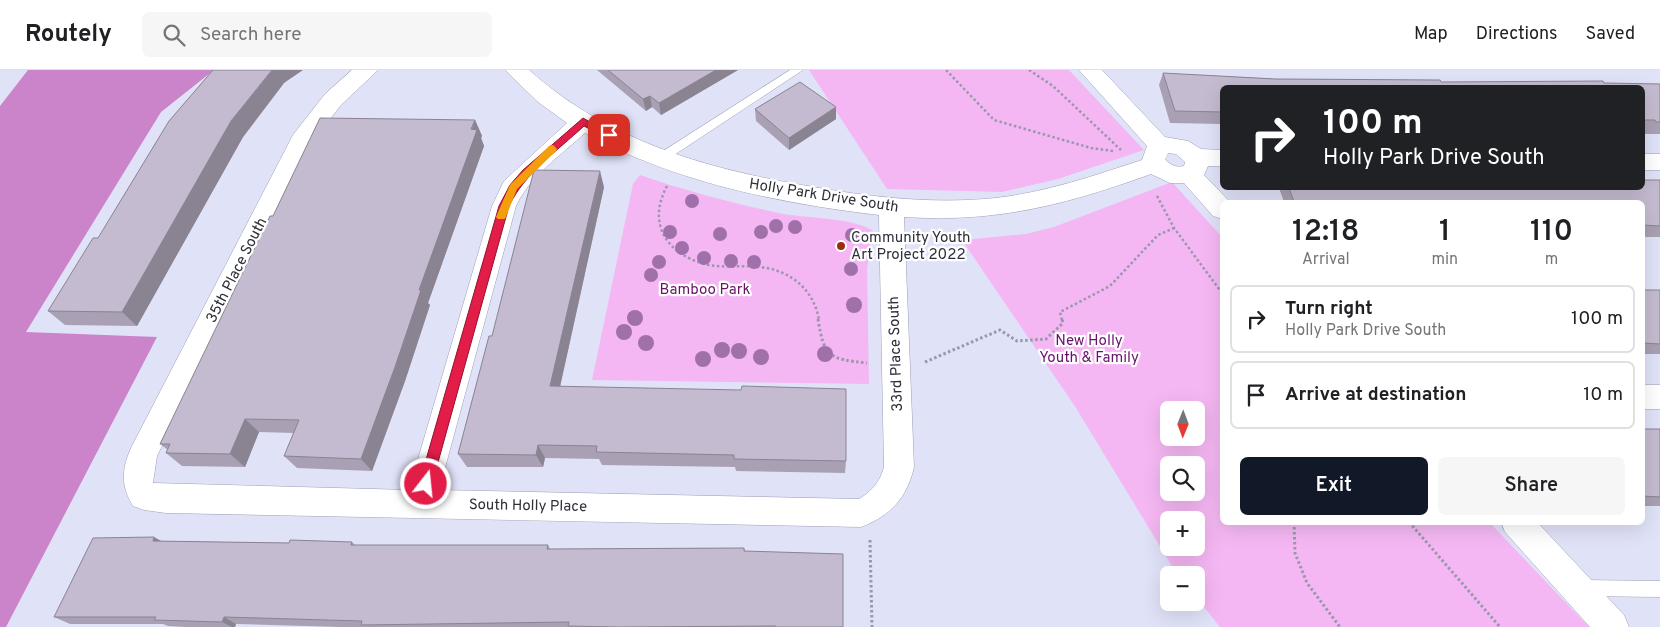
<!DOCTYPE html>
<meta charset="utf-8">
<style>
body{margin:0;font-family:Overpass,sans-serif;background:#f6f6f6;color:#202124;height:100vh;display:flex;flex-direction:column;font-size:19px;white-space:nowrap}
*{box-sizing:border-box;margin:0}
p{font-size:16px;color:#757577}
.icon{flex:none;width:28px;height:28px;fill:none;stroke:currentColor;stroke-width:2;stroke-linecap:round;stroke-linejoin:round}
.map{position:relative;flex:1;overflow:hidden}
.panel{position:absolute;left:1220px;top:130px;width:425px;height:325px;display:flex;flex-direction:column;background:#fff;border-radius:8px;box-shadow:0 5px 20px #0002}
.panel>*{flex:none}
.guide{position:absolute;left:1220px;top:15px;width:425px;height:105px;border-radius:8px;box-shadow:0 5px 20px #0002;background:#202124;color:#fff;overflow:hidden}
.needle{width:32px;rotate:181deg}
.buttons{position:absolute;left:1160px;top:331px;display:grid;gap:10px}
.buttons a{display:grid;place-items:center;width:45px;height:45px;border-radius:8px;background:#fff;box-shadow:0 5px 20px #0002;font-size:25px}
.pin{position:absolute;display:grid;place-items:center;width:42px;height:42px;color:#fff;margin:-21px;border-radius:10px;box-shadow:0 2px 8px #0006}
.me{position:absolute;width:55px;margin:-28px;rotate:16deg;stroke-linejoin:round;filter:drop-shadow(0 0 4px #0008)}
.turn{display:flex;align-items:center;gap:18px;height:105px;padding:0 20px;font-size:22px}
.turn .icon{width:65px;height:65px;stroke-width:2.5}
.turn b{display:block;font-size:35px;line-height:42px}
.eta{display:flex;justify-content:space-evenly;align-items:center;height:85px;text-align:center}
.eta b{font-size:30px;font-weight:600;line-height:35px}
.cta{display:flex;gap:10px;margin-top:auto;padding:10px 20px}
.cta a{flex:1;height:58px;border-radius:8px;background:#111827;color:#fff;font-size:20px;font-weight:600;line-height:58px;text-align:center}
.cta a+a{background:#f6f6f6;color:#202124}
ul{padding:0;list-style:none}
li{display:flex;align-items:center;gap:15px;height:68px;margin:0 10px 8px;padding:0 10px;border:2px solid #e0e0e0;border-radius:8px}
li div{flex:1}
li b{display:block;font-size:19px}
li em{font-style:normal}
header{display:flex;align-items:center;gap:30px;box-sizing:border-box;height:70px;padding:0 25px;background:#fff;border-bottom:1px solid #e0e0e0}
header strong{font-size:24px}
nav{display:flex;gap:28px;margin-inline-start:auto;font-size:18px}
.search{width:350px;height:45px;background:#f6f6f6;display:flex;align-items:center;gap:12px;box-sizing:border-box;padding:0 18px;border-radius:8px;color:#757577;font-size:19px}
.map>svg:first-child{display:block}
.green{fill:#f5b7f3;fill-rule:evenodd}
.forest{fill:#cb84c9}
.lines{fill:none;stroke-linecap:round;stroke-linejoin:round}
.service-casing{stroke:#9d9fb4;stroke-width:1}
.minor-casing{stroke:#9d9fb4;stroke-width:1}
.path-far1{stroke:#9798a9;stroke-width:2.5;stroke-dasharray:2.5 2.5;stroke-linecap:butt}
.path{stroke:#9798a9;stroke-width:3;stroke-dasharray:2.5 2.5;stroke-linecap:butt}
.service{fill:#fff;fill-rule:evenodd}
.minor{fill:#fff;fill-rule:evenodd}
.tree{fill:#9f70aa}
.wall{fill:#a9a1b3}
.shaded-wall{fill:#898392}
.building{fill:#c4bbd0;stroke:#898392}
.route{fill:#e11d48;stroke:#92132f}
.slow{fill:#f59e0b}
.poi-dot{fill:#962e10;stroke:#fff;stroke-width:2}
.labels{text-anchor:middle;stroke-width:4.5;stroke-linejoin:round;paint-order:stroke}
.street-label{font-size:15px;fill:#2e2f38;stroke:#fff}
.poi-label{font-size:15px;fill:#2e2f38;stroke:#fff;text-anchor:start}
.park-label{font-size:15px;fill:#69126a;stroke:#fff}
</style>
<header>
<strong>Routely</strong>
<div class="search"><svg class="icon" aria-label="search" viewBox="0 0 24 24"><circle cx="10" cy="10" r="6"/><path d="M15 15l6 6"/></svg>Search here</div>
<nav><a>Map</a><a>Directions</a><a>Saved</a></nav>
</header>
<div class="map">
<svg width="1660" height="557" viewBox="0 0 1660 557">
<rect width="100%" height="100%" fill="#e0e2f8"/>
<!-- green -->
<g class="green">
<polygon points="809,0 1069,0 1144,80 1058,109 1002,122 887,119"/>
<path d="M640,105C686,121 735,134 784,144C806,148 856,148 873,161L867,199L869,314L592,310L633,114Z"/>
<path d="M1172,112L1222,167V452L1490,453L1589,557H1220L1196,527V505H1179L1172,496L1076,338L962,170L1026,164L1054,157ZM1169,340H1196V368H1169ZM1169,395H1196V422H1169ZM1169,450H1196V478H1169Z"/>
</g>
<!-- forest -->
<polygon class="forest" points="28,0 214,0 161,42 26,262 157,267 6,557 0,557 0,36"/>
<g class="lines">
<!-- service casing -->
<g class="service-casing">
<g id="service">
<polygon points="790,0 803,0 665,91 657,91 655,88 657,85"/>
<polygon points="1582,510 1660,511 1660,527 1582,526 1576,524 1574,518 1576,512"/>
</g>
</g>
<!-- minor casing -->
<g class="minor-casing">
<g id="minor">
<path d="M352,0H378L341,35L315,68L157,386L153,413L409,420L492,136L504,111L567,53L538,32L505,0H529C612,74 711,100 819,118C877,128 937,134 996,128C1047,122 1093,106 1142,90L1147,76L1079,0H1102L1165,67L1188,71L1201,79L1222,80V96H1208L1204,105L1230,132H1222V149L1213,146L1184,113H1170L1151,104C1065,135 996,153 904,147L914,397C907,428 890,446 861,457L166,443L144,440L133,436C120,415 122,397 132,376L293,65L325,24ZM585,63C674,112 778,133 879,145L884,397C880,412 872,421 859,429L439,420L516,136C530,106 561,85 585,63ZM1168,83L1176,84L1185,92L1184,96C1176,98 1170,95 1165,89Z"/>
<rect x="1642" y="84" width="18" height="16"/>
<rect x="1642" y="315" width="18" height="24"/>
<polygon points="1501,452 1537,452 1624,545 1629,557 1590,557 1505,462"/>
</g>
</g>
<!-- path-far1 -->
<g class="path-far1">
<polyline points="946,0 994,50 1091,78 1113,81"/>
<polyline points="1029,0 1053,16 1121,80"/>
<path d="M667,116C646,155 668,186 709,195C725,198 741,195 758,197C789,199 814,219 819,250"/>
<polyline points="1157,126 1174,158 1222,223"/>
<polyline points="1062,250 1060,242 1110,216 1158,165 1174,158"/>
</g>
<!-- path -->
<g class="path">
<path d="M818,249C824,287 829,289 867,293"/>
<polyline points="925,292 1000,260 1017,271 1046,269 1063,253 1062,249"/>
<polyline points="1294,452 1295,483 1307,513 1340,557"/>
<polyline points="1409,452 1500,557"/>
<polyline points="870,470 872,557"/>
</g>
<!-- service -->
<use href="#service" class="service"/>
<!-- minor -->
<use href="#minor" class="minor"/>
</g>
<!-- trees -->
<g class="tree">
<circle cx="692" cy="131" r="7"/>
<circle cx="776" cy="156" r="7"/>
<circle cx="795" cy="157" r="7"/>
<circle cx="670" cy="162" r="7"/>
<circle cx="761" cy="162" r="7"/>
<circle cx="720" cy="164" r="7"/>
<circle cx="852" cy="165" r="7"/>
<circle cx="682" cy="178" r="7"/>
<circle cx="704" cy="188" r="7"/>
<circle cx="731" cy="191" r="7"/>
<circle cx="659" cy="192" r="7"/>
<circle cx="754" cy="192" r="7"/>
<circle cx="851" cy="199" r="7"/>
<circle cx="651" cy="205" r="7"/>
<circle cx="854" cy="235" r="8"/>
<circle cx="635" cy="248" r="8"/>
<circle cx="624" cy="262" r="8"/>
<circle cx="646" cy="273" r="8"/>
<circle cx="722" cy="280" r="8"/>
<circle cx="739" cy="281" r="8"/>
<circle cx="825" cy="284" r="8"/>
<circle cx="761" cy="287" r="8"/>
<circle cx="703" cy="289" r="8"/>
</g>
<!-- wall -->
<g class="wall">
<polygon points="597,0 738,0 661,45 652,37 646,41"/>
<polygon points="1163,3 1275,9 1441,12 1660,14 1660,64 1645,64 1642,62 1642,18 1222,18 1222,54 1170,53 1159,15"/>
<polygon points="284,13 243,67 137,256 65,255 48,241 98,168"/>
<polygon points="836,37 836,49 789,80 756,51 755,39"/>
<polygon points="475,50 482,66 481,68 484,76 428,233 430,235 405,311 372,401 297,398 284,386 294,363 259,362 245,397 182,396 166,383 168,380 160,374 273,146"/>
<polygon points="1660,110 1660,167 1642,167 1642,132 1284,132 1279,118 1642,118"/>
<polygon points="604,117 560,317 846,391 845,403 736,401 735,397 602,395 599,389 545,388 543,397 467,397 458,384 492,266"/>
<rect x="1642" y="220" width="18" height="64"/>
<rect x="1642" y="359" width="18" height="77"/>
<polygon points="160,471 289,473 352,472 355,475 548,475 550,479 744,478 745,481 843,557 341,557 236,554 235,557 186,557 168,556 163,554 70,554 54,547"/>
</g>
<!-- shaded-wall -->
<g class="shaded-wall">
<polygon points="272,0 303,0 284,13 243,67 137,256 122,242 231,51"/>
<polygon points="716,0 738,0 661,45 659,33"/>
<polygon points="650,26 652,37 646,41 643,29"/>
<polygon points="836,37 836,49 789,80 789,68"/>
<polygon points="475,50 482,66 481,68 484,76 428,233 430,235 405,311 372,401 361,389 419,220"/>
<polygon points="600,101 604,117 557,330 550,316"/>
<polygon points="245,349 259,362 245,397 230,384"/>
<polygon points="538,375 545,388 543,397 536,385"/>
<polygon points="154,467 168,475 153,471"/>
<polygon points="224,547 236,554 235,557 232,557 222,552"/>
</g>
<!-- building -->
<g class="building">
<polygon points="213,0 272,0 231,51 122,242 48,241 93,168 98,168 169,51"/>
<polygon points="608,0 716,0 659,33 650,26 643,29"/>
<polygon points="1163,3 1275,9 1440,10 1441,12 1603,11 1604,13 1660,14 1660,52 1656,52 1655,50 1642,50 1642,18 1222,18 1222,42 1175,41"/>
<polygon points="800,12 836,37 789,68 755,39"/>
<polygon points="320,48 475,50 471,59 477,60 419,220 421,220 395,297 361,389 284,386 299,350 245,349 230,384 166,383 170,374 160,374 270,146 273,146"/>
<polygon points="534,100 600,101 550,316 741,320 742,316 846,319 846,391 734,389 734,385 596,382 597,376 538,375 536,385 458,384 489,266 492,266"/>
<polygon points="1642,110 1660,110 1660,156 1642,155 1642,132 1294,132 1289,118 1642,118"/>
<polygon points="1642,220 1660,220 1660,274 1642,273"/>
<polygon points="1642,359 1660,359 1660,427 1642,426"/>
<polygon points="154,467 153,471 289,473 290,470 352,472 351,475 548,475 547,479 744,478 744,481 843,484 843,557 776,557 776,556 619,557 568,556 569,552 361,555 362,551 224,547 222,552 154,550 156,547 54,547 93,468"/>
</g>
<!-- route -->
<path class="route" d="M583,48L613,65L612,67H605L584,56C557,81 525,103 509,136L432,414L430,418L426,420L421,418L419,414L499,136L510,115L523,100Z"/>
<!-- slow -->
<polygon class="slow" points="553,75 557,79 556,81 517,119 505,149 498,149 496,147 510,115 549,76"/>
<!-- markers -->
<circle class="poi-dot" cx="841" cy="176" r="5"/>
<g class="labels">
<!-- street labels -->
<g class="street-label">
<text transform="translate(824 125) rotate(9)" y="5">Holly Park Drive South</text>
<text transform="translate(236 200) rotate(-63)" y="5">35th Place South</text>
<text transform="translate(895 284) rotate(-92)" y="5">33rd Place South</text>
<text transform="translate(528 435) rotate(1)" y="5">South Holly Place</text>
</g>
<!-- poi labels -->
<g class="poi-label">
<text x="851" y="172">Community Youth<tspan x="851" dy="17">Art Project 2022</tspan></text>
</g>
<!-- park labels -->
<g class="park-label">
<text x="705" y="224">Bamboo Park</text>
<text x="1089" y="275">New Holly<tspan x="1089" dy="17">Youth &amp; Family</tspan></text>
</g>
</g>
</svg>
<div class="buttons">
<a><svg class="needle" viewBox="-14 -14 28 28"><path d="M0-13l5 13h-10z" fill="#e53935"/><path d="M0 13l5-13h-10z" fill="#757577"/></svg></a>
<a><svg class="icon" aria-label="search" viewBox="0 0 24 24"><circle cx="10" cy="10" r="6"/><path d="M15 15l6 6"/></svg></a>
<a>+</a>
<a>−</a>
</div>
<div class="pin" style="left:609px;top:65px;background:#d93025"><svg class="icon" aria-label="arrive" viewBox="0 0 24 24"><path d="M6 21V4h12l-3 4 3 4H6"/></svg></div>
<svg class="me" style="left:426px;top:414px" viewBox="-20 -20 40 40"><circle r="17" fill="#e11d48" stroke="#fff" stroke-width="3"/><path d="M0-11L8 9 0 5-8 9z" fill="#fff"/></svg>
<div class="guide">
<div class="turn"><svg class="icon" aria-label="right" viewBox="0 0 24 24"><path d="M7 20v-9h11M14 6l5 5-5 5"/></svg><div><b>100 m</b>Holly Park Drive South</div></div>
</div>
<section class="panel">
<div class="eta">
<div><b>12:18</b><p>Arrival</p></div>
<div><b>1</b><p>min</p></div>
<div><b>110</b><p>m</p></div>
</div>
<ul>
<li><svg class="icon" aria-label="right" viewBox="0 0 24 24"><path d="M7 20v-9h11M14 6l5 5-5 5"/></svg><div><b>Turn right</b><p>Holly Park Drive South</p></div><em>100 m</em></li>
<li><svg class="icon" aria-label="arrive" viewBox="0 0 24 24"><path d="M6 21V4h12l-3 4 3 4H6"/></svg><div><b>Arrive at destination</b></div><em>10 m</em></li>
</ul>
<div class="cta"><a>Exit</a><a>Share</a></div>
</section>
</div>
